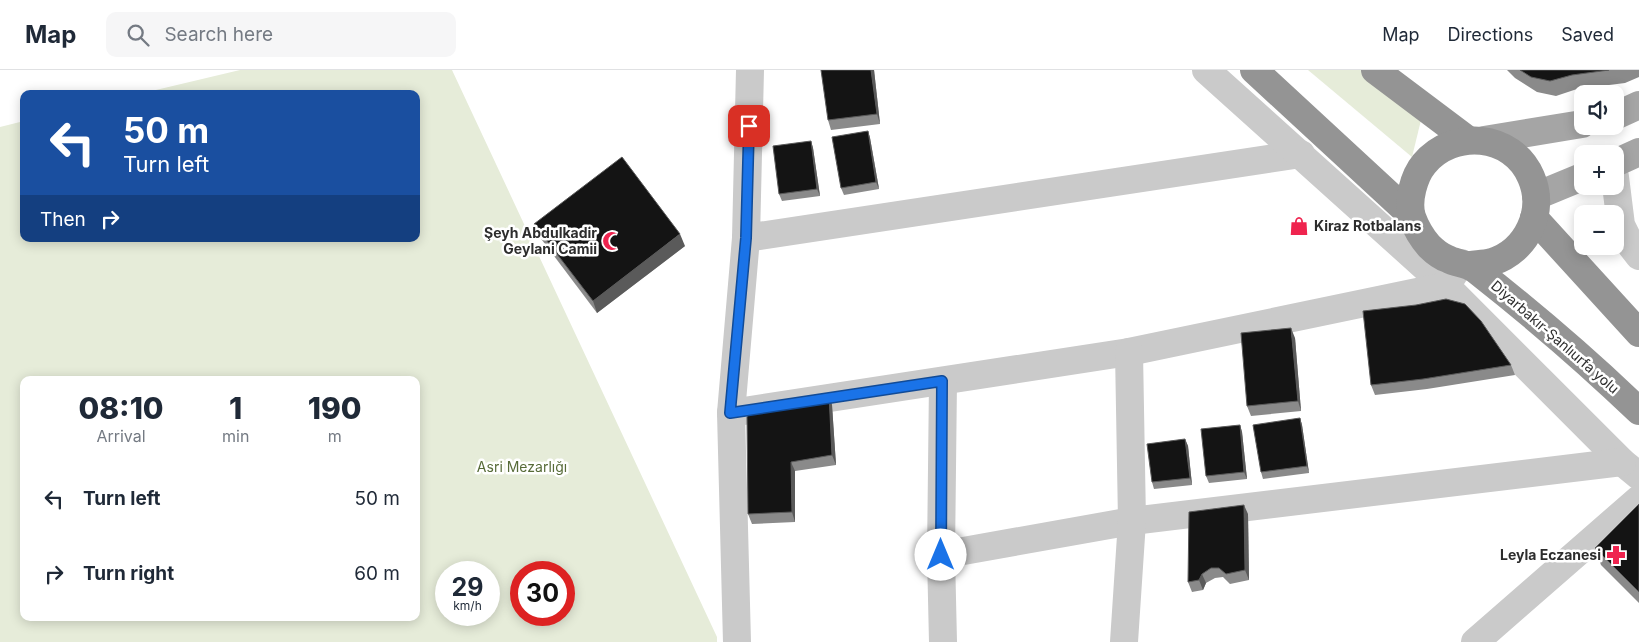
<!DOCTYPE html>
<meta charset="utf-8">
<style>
body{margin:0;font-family:Inter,sans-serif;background:#f6f6f7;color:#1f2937;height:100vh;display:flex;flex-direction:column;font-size:19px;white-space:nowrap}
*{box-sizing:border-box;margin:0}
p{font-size:16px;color:#747a83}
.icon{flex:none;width:28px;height:28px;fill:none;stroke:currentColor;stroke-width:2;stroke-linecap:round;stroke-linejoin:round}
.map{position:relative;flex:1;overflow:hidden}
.panel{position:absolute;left:20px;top:306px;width:400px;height:245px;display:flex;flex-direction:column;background:#fff;border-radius:10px;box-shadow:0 2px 12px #0003}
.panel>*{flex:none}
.banner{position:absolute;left:20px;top:20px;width:400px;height:152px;border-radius:10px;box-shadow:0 2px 12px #0003;background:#1a4fa0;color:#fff;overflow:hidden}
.fabs{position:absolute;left:1574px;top:15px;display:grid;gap:10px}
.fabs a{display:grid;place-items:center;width:50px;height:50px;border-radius:10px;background:#fff;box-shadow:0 2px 12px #0003;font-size:25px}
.speed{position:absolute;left:435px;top:491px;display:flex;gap:10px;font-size:25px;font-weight:700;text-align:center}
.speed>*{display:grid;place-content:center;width:65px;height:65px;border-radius:50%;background:#fff;box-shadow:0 2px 12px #0003;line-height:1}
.speed small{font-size:12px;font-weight:400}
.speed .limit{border:8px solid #d22;background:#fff;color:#111}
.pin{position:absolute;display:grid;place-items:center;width:42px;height:42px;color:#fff;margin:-21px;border-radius:10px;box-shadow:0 2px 8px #0006}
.me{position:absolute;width:55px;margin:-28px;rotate:0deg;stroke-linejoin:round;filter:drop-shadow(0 0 4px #0008)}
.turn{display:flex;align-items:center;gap:18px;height:105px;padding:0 20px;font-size:22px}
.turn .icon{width:65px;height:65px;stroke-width:2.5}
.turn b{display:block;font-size:35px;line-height:42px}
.then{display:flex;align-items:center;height:48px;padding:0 20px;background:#0003;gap:10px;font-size:19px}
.eta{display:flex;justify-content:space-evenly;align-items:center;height:85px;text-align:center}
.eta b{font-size:30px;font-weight:800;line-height:35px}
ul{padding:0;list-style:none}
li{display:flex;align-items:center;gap:15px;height:75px;padding:0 20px}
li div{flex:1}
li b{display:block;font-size:19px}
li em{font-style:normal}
header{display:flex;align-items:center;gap:30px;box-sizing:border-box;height:70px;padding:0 25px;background:#fff;border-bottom:1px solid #e0e1e3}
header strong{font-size:24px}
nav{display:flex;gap:28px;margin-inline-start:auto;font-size:18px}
.search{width:350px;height:45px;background:#f6f6f7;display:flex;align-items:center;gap:12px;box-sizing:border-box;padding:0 18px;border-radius:10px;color:#747a83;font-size:19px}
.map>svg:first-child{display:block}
.green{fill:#e6ecd9;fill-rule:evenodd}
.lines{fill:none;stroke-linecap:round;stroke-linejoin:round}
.minor{stroke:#cacaca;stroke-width:28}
.major{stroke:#a5a5a5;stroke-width:28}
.highway{stroke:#949494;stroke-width:28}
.wall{fill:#8a8a8a}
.shaded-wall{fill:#5a5a5a}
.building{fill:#141414;stroke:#5a5a5a}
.route-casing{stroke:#114b97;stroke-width:12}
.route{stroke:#1a73e8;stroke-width:9}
.labels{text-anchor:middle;stroke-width:5;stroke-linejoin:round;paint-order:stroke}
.poi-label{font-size:14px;font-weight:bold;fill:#2d2d2d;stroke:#fff;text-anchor:end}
.street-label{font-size:14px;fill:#2d2d2d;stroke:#fff}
.park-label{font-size:14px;fill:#576b38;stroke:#fff}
</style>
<header>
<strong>Map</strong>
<div class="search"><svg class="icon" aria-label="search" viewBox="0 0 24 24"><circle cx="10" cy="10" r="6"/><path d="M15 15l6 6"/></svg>Search here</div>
<nav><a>Map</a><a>Directions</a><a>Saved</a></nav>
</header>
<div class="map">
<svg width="1639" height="572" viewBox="0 0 1639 572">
<rect width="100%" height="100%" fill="#fff"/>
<!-- green -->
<g class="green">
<path d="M240,0H452L717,567V572H0V57L24,51V169H416V24H139ZM24,310H416V548H24ZM446,502H489V545H446ZM521,502H564V545H521Z"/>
<polygon points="1308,0 1363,0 1422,46 1412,87"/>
</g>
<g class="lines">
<!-- minor -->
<g class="minor">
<polyline points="750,0 746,168 1301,84"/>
<polyline points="1206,0 1446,216 1622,392 1639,406"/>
<polyline points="1615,107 1621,155 1632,177 1639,186"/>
<polyline points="746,168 731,343 1129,282 1446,216 1461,193"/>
<polyline points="943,311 941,485 943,572"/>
<polyline points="731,343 737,572"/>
<polyline points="941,485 1132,451 1622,392"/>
<polyline points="1124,572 1132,451 1129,282"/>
<polyline points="1475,572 1639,429"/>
</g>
<!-- major -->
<g class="major">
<polyline points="1615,46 1639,35"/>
<polyline points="1484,70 1582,54"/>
<polyline points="1615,93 1639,82"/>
<polyline points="1536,126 1582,107"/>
</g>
<!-- highway -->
<g class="highway">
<polyline points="1254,0 1411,145"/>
<polyline points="1375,0 1468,70"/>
<polyline points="1534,148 1639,263"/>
<path d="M1470,195C1477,194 1485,194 1492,192C1527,181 1546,141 1531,107C1512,63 1453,59 1424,94C1414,106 1407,131 1412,147C1416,158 1422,168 1429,176C1434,181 1442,187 1448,189C1457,194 1467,193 1476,200C1532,244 1587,291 1639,341"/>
</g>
</g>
<!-- wall -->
<g class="wall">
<polygon points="874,0 880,54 831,60 828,50"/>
<polygon points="1507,0 1639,0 1639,7 1625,13 1577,19 1556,26 1537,22 1515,8"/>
<polygon points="868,61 870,68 879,119 844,125 841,118"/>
<polygon points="811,71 813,78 820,126 782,131 779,124"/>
<polygon points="534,154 685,176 597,243 539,166"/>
<polygon points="1295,268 1301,341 1251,346 1247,336"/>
<polygon points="1511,295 1515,305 1427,319 1375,325 1371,315"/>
<polygon points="829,325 832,335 836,395 795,401 795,452 752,454 748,444"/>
<polygon points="1300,348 1302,355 1309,403 1263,409 1261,402"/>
<polygon points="1240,355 1242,362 1247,409 1209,413 1206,406"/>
<polygon points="1185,369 1188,376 1192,415 1154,419 1152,412"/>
<polygon points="1639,434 1639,533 1601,495 1595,478"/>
<polygon points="1248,444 1249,510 1230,514 1223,507 1215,508 1206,513 1203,520 1192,522 1188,512"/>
</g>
<!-- shaded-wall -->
<g class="shaded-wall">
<polygon points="871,0 874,0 880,54 877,44"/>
<polygon points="868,61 870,68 879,119 876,112"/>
<polygon points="811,71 813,78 820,126 817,119"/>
<polygon points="680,164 685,176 597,243 593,231"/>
<polygon points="1291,258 1295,268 1301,341 1298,331"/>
<polygon points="829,325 832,335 836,395 832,385"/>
<polygon points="1300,348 1302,355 1309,403 1307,396"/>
<polygon points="1240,355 1242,362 1247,409 1244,402"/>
<polygon points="1185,369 1188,376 1192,415 1190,408"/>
<polygon points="791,392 795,401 795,452 792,442"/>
<polygon points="1244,435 1248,444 1249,510 1245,500"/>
<polygon points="1202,504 1206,513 1203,520 1199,510"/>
</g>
<!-- building -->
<g class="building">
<polygon points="821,0 871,0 877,44 828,50"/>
<polygon points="1520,0 1609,0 1572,5 1550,11 1531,7"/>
<polygon points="868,61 876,112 841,118 832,67"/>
<polygon points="811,71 817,119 779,124 773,76"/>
<polygon points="622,87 680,164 593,231 534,154"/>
<polygon points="1446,229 1465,234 1481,251 1511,295 1423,309 1371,315 1363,241 1416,235"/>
<polygon points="1291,258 1298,331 1247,336 1241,263"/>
<polygon points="829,325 832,385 791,392 792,442 748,444 747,347 752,337"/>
<polygon points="1300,348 1307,396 1261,402 1253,355"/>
<polygon points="1240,355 1244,402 1206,406 1201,359"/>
<polygon points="1185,369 1190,408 1152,412 1147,374"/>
<polygon points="1639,434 1639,522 1595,478"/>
<polygon points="1244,435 1245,500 1226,504 1219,498 1211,498 1202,504 1199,510 1188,512 1189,442"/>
</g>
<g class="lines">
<!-- route casing -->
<g class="route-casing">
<polyline id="route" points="749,56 746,168 730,343 942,311 941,485"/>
</g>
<!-- route -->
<use href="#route" class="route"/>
</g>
<!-- icons -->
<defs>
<g id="shop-bare" transform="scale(1.5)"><path d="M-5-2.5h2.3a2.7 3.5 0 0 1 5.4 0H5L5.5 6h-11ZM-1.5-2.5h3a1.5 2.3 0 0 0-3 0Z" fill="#ef244f" stroke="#fff" stroke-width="2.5" paint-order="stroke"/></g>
<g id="mosque-bare" transform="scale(1.5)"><path d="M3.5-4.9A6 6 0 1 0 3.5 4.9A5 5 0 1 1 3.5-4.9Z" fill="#ef244f" stroke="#fff" stroke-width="2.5" paint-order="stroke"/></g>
<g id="pharmacy-bare" transform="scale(1.5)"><path d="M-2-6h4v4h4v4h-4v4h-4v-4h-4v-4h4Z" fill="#ef244f" stroke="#fff" stroke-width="2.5" paint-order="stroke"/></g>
</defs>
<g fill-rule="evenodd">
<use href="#shop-bare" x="1299" y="156"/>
<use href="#mosque-bare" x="612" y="171"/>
<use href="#pharmacy-bare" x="1616" y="485"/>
</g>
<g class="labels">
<!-- poi labels -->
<g class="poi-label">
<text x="1314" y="161" text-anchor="start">Kiraz Rotbalans</text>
<text x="597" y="168">Şeyh Abdulkadir<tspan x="597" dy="16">Geylani Camii</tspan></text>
<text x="1601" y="490">Leyla Eczanesi</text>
</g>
<!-- street labels -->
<g class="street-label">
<text transform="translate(1555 267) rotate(41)" y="5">Diyarbakır-Şanlıurfa yolu</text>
</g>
<!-- park labels -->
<g class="park-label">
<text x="522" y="402">Asri Mezarlığı</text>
</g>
</g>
</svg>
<div class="fabs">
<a><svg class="icon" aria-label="sound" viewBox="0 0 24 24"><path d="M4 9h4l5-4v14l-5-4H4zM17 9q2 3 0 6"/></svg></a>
<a>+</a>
<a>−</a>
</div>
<div class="speed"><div>29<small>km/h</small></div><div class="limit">30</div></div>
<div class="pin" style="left:749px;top:56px;background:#d93025"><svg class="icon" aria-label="arrive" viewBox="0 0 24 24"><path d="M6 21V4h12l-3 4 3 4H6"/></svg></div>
<svg class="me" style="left:941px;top:485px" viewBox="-20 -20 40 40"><circle r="19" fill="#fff"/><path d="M0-13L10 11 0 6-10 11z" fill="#1a73e8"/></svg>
<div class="banner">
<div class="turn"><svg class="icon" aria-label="left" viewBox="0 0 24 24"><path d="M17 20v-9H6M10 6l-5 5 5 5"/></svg><div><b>50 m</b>Turn left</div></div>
<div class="then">Then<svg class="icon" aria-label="right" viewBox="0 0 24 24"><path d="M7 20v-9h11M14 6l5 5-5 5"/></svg></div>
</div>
<section class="panel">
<div class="eta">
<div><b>08:10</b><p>Arrival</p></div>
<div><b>1</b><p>min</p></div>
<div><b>190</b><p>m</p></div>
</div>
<ul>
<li><svg class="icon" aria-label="left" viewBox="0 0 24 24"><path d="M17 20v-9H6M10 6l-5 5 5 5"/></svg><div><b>Turn left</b></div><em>50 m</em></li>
<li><svg class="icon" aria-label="right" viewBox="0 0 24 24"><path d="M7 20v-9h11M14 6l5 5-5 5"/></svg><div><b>Turn right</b></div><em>60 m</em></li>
</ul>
</section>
</div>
